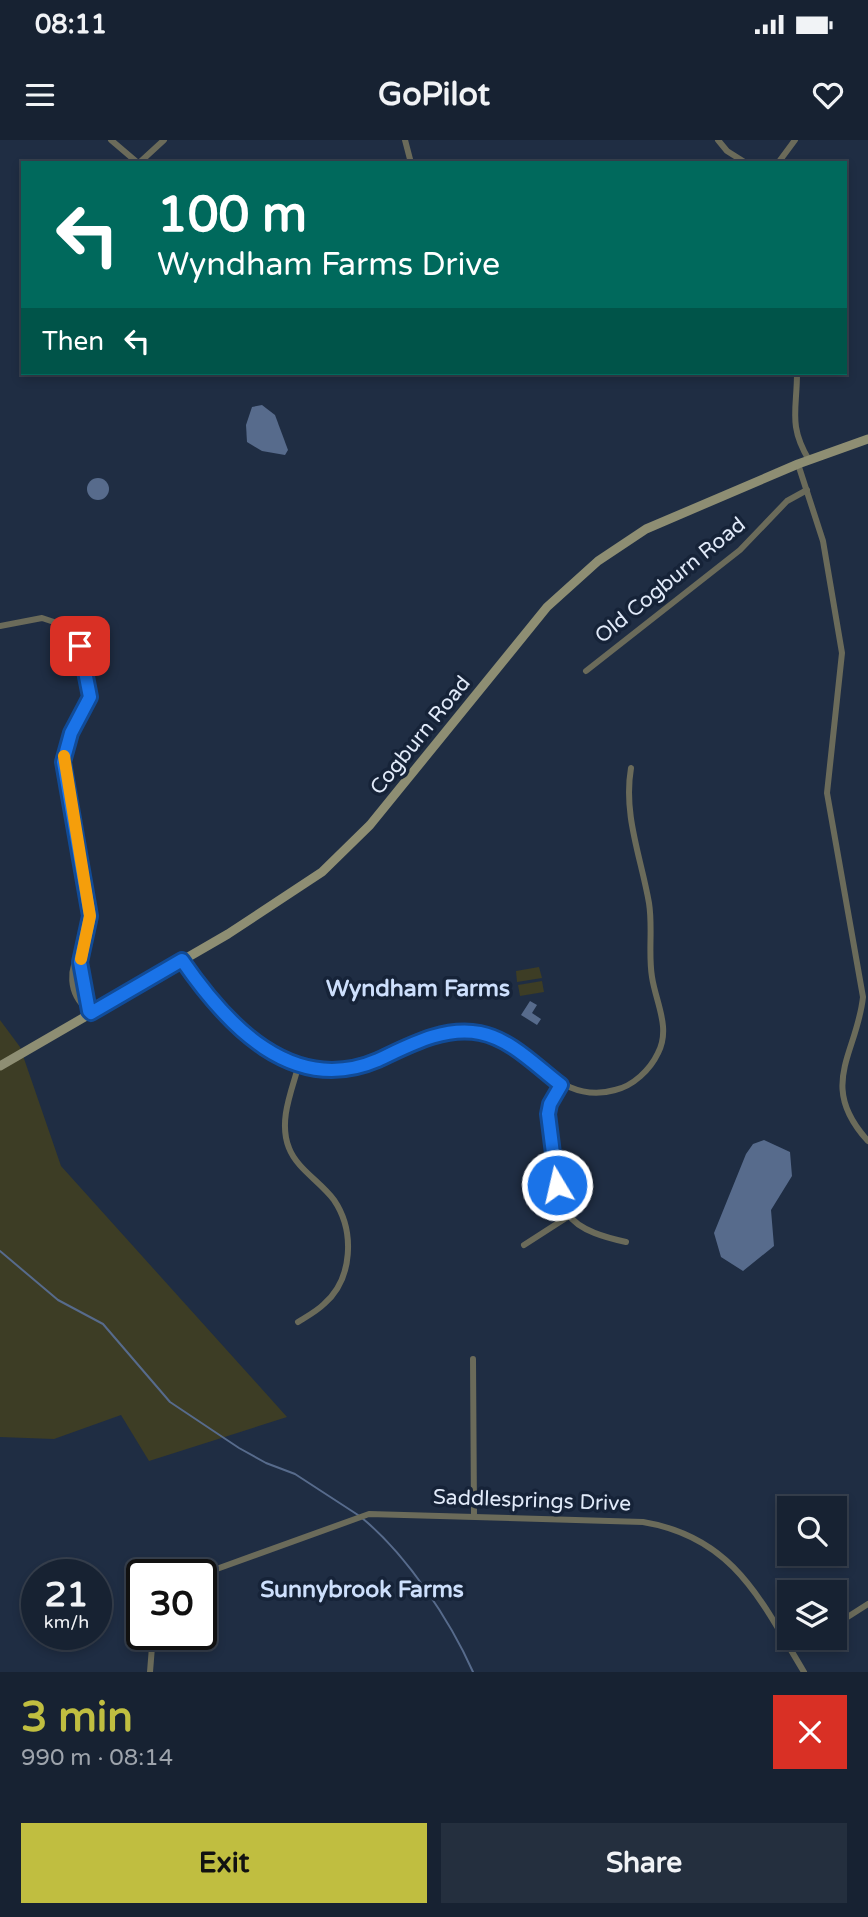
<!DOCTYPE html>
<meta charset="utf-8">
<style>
body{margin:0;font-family:"Varela Round",sans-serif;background:#242f3e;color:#f1f3f6;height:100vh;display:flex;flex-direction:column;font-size:26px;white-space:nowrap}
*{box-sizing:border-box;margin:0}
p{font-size:23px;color:#9ea4ac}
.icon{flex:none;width:38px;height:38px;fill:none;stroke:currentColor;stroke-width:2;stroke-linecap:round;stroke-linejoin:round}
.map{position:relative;height:1532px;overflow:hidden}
.drawer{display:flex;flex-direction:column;background:#172232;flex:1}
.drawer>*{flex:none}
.hud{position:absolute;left:21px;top:21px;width:826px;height:214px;border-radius:0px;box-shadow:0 4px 10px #0003,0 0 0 2px #363f4d;background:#00695c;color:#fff;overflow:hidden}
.buttons{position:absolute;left:777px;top:1356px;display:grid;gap:14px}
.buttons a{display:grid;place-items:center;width:70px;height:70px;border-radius:0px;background:#172232;box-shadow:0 4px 10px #0003,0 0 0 2px #363f4d;font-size:35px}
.speed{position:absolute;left:21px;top:1419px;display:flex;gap:14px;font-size:35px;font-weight:700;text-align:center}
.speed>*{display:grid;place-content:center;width:91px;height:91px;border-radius:50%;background:#172232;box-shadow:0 4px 10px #0003,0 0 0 2px #363f4d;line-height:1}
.speed small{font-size:18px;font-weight:400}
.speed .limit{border:4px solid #111;border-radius:10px;background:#fff;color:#111}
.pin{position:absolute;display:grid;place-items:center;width:60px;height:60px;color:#fff;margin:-30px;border-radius:14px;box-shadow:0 4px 10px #0006}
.me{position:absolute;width:77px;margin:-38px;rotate:351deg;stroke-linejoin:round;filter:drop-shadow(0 0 5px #0008)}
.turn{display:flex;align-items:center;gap:24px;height:147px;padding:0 21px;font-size:32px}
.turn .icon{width:91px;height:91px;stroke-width:2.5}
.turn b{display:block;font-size:49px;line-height:60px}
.then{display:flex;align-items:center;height:66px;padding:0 21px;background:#0003;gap:14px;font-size:26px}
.round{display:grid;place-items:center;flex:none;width:74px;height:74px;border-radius:0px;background:#242f3e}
.overview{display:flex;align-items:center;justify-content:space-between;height:119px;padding:0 21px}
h1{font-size:42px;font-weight:800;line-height:52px;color:#c0be40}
.cta{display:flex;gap:14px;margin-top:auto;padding:14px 21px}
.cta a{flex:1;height:80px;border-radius:0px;background:#c0be40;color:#111;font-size:28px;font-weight:800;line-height:80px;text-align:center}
.cta a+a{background:#242f3e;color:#f1f3f6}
.status{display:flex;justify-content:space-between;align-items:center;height:49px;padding:0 35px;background:#172232;direction:ltr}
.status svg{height:19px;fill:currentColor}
header{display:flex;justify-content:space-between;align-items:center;height:91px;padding:0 21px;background:#172232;font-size:32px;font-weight:800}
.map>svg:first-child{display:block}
.green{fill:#3d3d25}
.water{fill:#576b8c}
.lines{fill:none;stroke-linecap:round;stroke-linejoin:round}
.stream{stroke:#576b8c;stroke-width:2}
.street{stroke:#6b6b5a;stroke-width:6}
.secondary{stroke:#8e8e73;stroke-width:9}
.route-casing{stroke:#114b97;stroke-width:18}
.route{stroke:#1a73e8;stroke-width:12}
.slow{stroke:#f59e0b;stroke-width:12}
.labels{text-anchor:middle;stroke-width:7;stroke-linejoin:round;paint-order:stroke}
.street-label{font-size:21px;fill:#e1eaf9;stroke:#162338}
.neighbourhood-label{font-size:23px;font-weight:bold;fill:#cddffc;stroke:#162338}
</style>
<div class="status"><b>08:11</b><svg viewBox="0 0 49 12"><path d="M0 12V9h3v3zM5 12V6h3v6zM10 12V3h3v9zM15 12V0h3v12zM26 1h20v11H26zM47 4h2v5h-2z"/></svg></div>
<header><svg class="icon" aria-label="menu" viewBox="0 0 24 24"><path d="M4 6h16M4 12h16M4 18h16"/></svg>GoPilot<svg class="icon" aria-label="heart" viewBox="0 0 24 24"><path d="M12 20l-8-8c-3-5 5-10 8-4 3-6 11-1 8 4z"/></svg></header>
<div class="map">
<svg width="868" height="1532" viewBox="0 0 868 1532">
<rect width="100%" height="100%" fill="#1f2d43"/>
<!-- green -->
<g class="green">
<polygon points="539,827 542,838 517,842 516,831"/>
<polygon points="542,841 544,852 520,856 518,845"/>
<polygon points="0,880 20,907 61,1026 287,1277 149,1321 121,1275 54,1299 0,1297"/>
</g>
<!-- water -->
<g class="water">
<polygon points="262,265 275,275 288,310 285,315 262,311 247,302 246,285 252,267"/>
<circle cx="98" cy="349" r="11"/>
<polygon points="530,861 537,865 532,873 541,879 537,885 521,875"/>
<polygon points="764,1000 790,1012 792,1036 771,1070 774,1106 743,1131 721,1117 714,1093 746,1014 753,1004"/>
</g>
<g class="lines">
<!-- stream -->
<g class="stream">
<polyline points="0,1111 58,1160 103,1184 170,1262 239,1308 266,1323 295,1334 358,1375"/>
<path d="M362,1378C406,1414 450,1480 473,1532"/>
</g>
<!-- street -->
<g class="street">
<polyline points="111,0 138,23"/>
<polyline points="405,0 411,23"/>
<polyline points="718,0 727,11 746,23"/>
<polyline points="139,23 164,0"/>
<polyline points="778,23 795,0"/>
<path d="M797,233C797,270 788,285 809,320"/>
<path d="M798,324L823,401L842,513L827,653L863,857C857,914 817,945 868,1001"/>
<polyline points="0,486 42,478 57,483 72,493 80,506 90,546 90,557 71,593 63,622 90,776 80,822 89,871"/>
<polyline points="586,531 740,410 787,361 807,350"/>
<path d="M82,809C68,828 68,854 88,870"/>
<path d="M182,820C227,885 292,957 379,919C410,906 441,888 475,892C529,900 555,967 615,950C633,946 650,930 658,913C671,888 656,863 652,837C648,813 653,788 649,763C641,717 623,675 631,628"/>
<path d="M560,945C556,950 552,956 550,963C543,987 555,1054 568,1074C579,1091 608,1098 626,1102"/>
<polyline points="524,1105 569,1076"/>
<path d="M298,1182C306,1177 317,1171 324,1164C353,1139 355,1091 334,1060C321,1042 297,1029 289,1008C278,981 292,950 299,924"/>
<polyline points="473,1219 474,1375"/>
<path d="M200,1435L369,1374L643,1382C734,1397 761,1461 804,1532"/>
<polyline points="835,1485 868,1464"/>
<polyline points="791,1510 814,1498"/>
<polyline points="150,1532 153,1494"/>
</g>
<!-- secondary -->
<polyline class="secondary" points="0,926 228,794 322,732 370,685 547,467 598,421 646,389 798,324 868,299"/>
</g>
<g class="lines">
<!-- route casing -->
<g class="route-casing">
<path id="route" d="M80,506L90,557L71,593L63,622L90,776L80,822L89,871L91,873L182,820C226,884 292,957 378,920C410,905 444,886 480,893C511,899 536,926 561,945L550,964L548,974L557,1045"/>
</g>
<!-- route -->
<use href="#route" class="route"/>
<!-- slow -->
<polyline class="slow" points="64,616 90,776 81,819"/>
</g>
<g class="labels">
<!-- street labels -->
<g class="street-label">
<text transform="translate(670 440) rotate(-39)" y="7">Old Cogburn Road</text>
<text transform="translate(420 595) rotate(-51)" y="7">Cogburn Road</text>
<text transform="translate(532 1360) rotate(2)" y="7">Saddlesprings Drive</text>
</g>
<!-- neighbourhood labels -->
<g class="neighbourhood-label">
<text x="418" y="856">Wyndham Farms</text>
<text x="362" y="1457">Sunnybrook Farms</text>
</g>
</g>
</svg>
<div class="buttons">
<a><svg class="icon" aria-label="search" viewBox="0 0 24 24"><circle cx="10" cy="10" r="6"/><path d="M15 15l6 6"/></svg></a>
<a><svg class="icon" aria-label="layers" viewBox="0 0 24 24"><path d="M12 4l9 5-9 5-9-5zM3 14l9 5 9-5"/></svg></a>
</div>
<div class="speed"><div>21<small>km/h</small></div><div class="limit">30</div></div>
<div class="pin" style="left:80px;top:506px;background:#d93025"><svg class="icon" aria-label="arrive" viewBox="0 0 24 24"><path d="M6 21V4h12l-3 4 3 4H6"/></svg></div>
<svg class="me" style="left:557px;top:1045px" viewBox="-20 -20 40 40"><circle r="17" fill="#1a73e8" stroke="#fff" stroke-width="3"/><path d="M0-11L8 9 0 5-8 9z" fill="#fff"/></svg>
<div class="hud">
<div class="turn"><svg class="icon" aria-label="left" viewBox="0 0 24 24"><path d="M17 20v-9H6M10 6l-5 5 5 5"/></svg><div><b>100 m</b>Wyndham Farms Drive</div></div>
<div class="then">Then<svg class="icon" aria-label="left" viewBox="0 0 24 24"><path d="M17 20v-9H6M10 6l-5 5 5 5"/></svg></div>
</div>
</div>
<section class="drawer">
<div class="overview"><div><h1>3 min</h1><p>990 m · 08:14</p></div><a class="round" style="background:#d93025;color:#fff"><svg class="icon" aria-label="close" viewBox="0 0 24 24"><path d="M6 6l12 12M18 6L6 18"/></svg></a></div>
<div class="cta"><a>Exit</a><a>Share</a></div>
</section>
